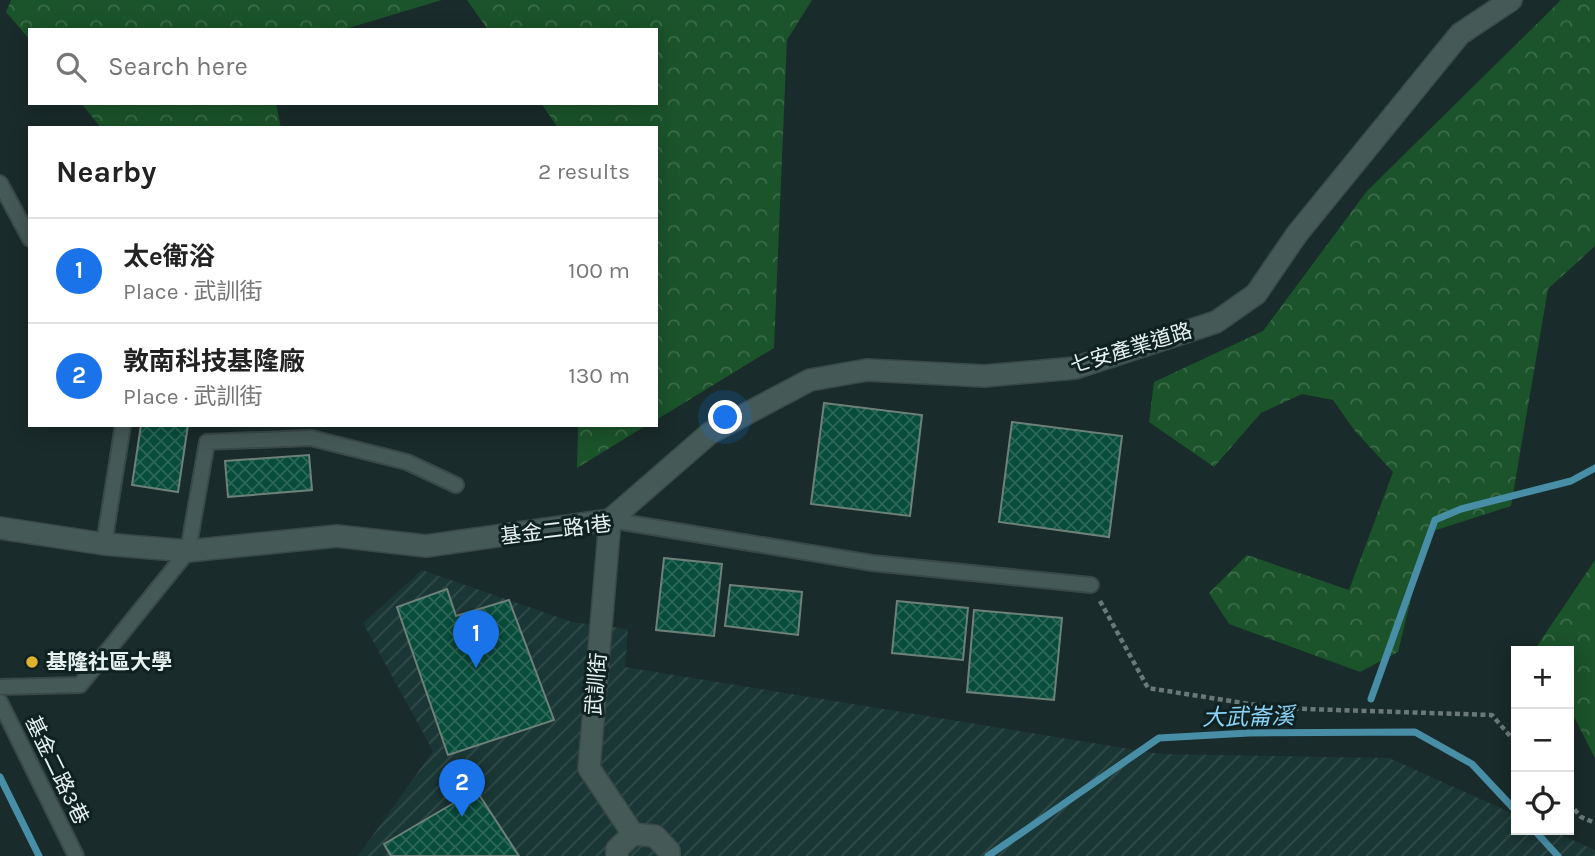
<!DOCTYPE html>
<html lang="en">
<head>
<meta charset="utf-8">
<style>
  body { margin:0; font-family:Karla,"Noto Sans TC",sans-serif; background:#f2f2f2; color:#222 }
  .controls { position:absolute; right:21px; bottom:21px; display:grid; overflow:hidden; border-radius:0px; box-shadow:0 4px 18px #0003 }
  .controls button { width:63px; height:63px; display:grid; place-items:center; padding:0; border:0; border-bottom:2px solid #e0e0e0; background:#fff; color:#222; font:35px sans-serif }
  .you { position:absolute; left:726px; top:418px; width:24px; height:24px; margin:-18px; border:5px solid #fff; border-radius:50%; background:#1a73e8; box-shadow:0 0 0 10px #1a73e833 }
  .badge { display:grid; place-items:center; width:46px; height:46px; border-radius:50%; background:#1a73e8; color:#fff; font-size:23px; font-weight:700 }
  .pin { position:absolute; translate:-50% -58px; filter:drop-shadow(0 2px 4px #0008) }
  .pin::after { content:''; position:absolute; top:37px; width:24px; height:21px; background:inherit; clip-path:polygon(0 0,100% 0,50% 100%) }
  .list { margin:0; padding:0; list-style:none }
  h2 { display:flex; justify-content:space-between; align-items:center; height:91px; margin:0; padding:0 28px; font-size:30px }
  h2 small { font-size:23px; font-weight:400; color:#767676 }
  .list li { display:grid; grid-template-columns:46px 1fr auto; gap:21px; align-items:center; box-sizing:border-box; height:105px; padding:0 28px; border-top:2px solid #e0e0e0 }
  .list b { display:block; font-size:26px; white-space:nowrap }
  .list p { margin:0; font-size:23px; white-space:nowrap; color:#767676 }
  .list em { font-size:23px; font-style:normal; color:#767676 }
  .icon { flex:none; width:38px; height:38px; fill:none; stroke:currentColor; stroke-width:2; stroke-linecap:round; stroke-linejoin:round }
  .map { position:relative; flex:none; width:1595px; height:856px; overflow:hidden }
  .search { position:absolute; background:#fff; box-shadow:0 4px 18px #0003; left:28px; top:28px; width:630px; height:77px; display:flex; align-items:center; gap:18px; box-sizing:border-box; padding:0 24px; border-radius:0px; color:#767676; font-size:26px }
  .panel { position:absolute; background:#fff; box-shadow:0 4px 18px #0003; left:28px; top:126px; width:630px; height:301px; border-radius:0px }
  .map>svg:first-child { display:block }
  .industrial { fill:url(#industrial-furrows) }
  .forest { fill:url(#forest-crowns) }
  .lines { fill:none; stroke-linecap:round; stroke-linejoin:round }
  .stream { stroke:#488ea6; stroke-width:7 }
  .building { fill:url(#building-cross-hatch); stroke:#6e8179; stroke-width:2 }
  .lane-casing { stroke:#394948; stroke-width:18 }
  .street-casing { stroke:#394948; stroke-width:24 }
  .path { stroke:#6a7978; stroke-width:4.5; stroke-dasharray:5 3.5; stroke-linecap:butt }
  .lane { stroke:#455957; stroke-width:14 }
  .street { stroke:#455957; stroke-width:21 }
  .poi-dot { fill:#dfb133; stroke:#0f2221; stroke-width:2.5 }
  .labels { text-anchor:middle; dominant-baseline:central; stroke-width:6; stroke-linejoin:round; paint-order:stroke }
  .street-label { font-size:21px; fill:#e6f1f0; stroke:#0f2221 }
  .poi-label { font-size:21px; font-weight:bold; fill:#e6f1f0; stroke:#0f2221; text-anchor:start }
  .water-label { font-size:23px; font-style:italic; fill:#8ad2f7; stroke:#0f2221 }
</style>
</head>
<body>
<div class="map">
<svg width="1595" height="856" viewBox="0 0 1595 856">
  <defs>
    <pattern id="industrial-furrows" width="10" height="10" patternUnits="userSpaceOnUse" patternTransform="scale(1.75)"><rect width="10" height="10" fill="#1b3735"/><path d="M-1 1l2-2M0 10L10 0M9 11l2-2" fill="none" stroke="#314b49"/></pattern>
    <pattern id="forest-crowns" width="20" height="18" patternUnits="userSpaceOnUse" patternTransform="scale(1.75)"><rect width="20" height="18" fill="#1b532a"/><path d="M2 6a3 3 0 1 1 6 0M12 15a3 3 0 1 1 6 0" fill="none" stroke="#3c6c49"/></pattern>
    <pattern id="building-cross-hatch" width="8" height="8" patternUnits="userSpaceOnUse" patternTransform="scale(1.75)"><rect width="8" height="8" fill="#084d3c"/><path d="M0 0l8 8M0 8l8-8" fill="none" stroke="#2c6758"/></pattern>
  </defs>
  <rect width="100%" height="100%" fill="#192b2a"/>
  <!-- industrial -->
  <polygon class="industrial" points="422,570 572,622 628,629 625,667 1161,754 1389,758 1516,815 1516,830 1550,830 1595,850 1595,856 358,856 433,751 363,623"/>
  <!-- forest -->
  <g class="forest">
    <polygon points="11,0 442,0 342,30 30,30 30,40 6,12"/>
    <polygon points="467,0 812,0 787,40 774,348 656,420 656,128 558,128 541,103 656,103 656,30 488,30"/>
    <polygon points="1561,0 1595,0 1595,246 1548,289 1511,506 1427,533 1398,652 1360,672 1229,624 1209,593 1247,555 1349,590 1393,472 1355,431 1333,400 1302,394 1261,413 1214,467 1149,422 1154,382 1263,331 1367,191"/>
    <polygon points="81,103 276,103 281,128 101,128"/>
    <polygon points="578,425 647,425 577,468"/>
    <polygon points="1595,560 1595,758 1569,707 1569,651 1540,651 1537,646"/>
  </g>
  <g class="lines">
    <!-- stream -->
    <g class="stream">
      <polyline points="1371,699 1435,520 1461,509 1571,481 1595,468"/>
      <polyline points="0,777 39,856"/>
      <polyline points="1534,830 1558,856"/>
      <polyline points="988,856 1159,738 1249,733 1415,732 1472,764 1516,811"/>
    </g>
  </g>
  <!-- building -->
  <g class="building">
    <polygon points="824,403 922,415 910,516 811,504"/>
    <polygon points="1012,422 1122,436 1109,537 999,522"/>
    <polygon points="141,425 188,425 178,492 132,485"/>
    <polygon points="309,455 312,490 228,497 225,461"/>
    <polygon points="664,558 722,564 714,636 656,630"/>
    <polygon points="730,585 802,592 798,635 725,626"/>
    <polygon points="447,589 456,616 509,600 554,720 448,755 397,607"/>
    <polygon points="897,601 968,608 963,660 892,653"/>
    <polygon points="974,610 1062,618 1054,700 967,692"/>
    <polygon points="476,790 519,856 391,856 384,844"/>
  </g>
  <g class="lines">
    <defs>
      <g id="lane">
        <polyline points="0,183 30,239"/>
        <polyline points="610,520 872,563 1091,585"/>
        <polyline points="104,544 123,425"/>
        <polyline points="0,687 80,685 188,551 207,442 311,438 407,462 456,485"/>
        <polyline points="0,702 76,856"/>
      </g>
      <g id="street">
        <polyline points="610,520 710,433 810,380 867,370 984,376 1075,368 1216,322 1256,294 1297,234 1460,34 1511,0"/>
        <polyline points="610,520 589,768 633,834"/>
        <polyline points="0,528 104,544 188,551 337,536 426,546 610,520"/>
        <polyline points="617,856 617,849 633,834 655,836 669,851 669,856"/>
      </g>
    </defs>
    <!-- lane casing -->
    <use href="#lane" class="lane-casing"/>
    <!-- street casing -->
    <use href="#street" class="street-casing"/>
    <!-- path -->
    <g class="path">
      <polyline points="1100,601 1148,688 1275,708 1492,715 1516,743"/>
      <polyline points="1569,803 1581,817 1595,823"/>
    </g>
    <!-- lane -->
    <use href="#lane" class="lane"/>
    <!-- street -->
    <use href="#street" class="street"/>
  </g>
  <!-- markers -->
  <circle class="poi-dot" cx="32" cy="662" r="7"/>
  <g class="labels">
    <!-- street labels -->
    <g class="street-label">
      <text transform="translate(1131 348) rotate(-17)">七安產業道路</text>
      <text transform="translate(556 530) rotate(-7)">基金二路1巷</text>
      <text transform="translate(596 684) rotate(-85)">武訓街</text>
      <text transform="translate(57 770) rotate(64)">基金二路3巷</text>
    </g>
    <!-- poi labels -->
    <g class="poi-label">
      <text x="46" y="662">基隆社區大學</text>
    </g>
    <!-- water labels -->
    <g class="water-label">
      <text transform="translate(1248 717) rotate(-1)">大武崙溪</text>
    </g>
  </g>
</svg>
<div class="controls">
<button>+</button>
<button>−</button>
<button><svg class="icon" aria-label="locate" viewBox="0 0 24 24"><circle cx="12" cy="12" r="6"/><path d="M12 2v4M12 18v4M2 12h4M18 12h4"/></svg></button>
</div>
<div class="you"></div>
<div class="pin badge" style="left:476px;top:668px">1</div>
<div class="pin badge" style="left:462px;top:817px">2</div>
<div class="search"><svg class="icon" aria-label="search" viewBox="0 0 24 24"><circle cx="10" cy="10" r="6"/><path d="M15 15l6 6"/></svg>Search here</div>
<section class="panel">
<h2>Nearby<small>2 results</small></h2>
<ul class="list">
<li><span class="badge">1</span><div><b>太e衛浴</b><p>Place · 武訓街</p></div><em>100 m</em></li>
<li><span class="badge">2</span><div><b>敦南科技基隆廠</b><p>Place · 武訓街</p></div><em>130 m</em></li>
</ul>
</section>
</div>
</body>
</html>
